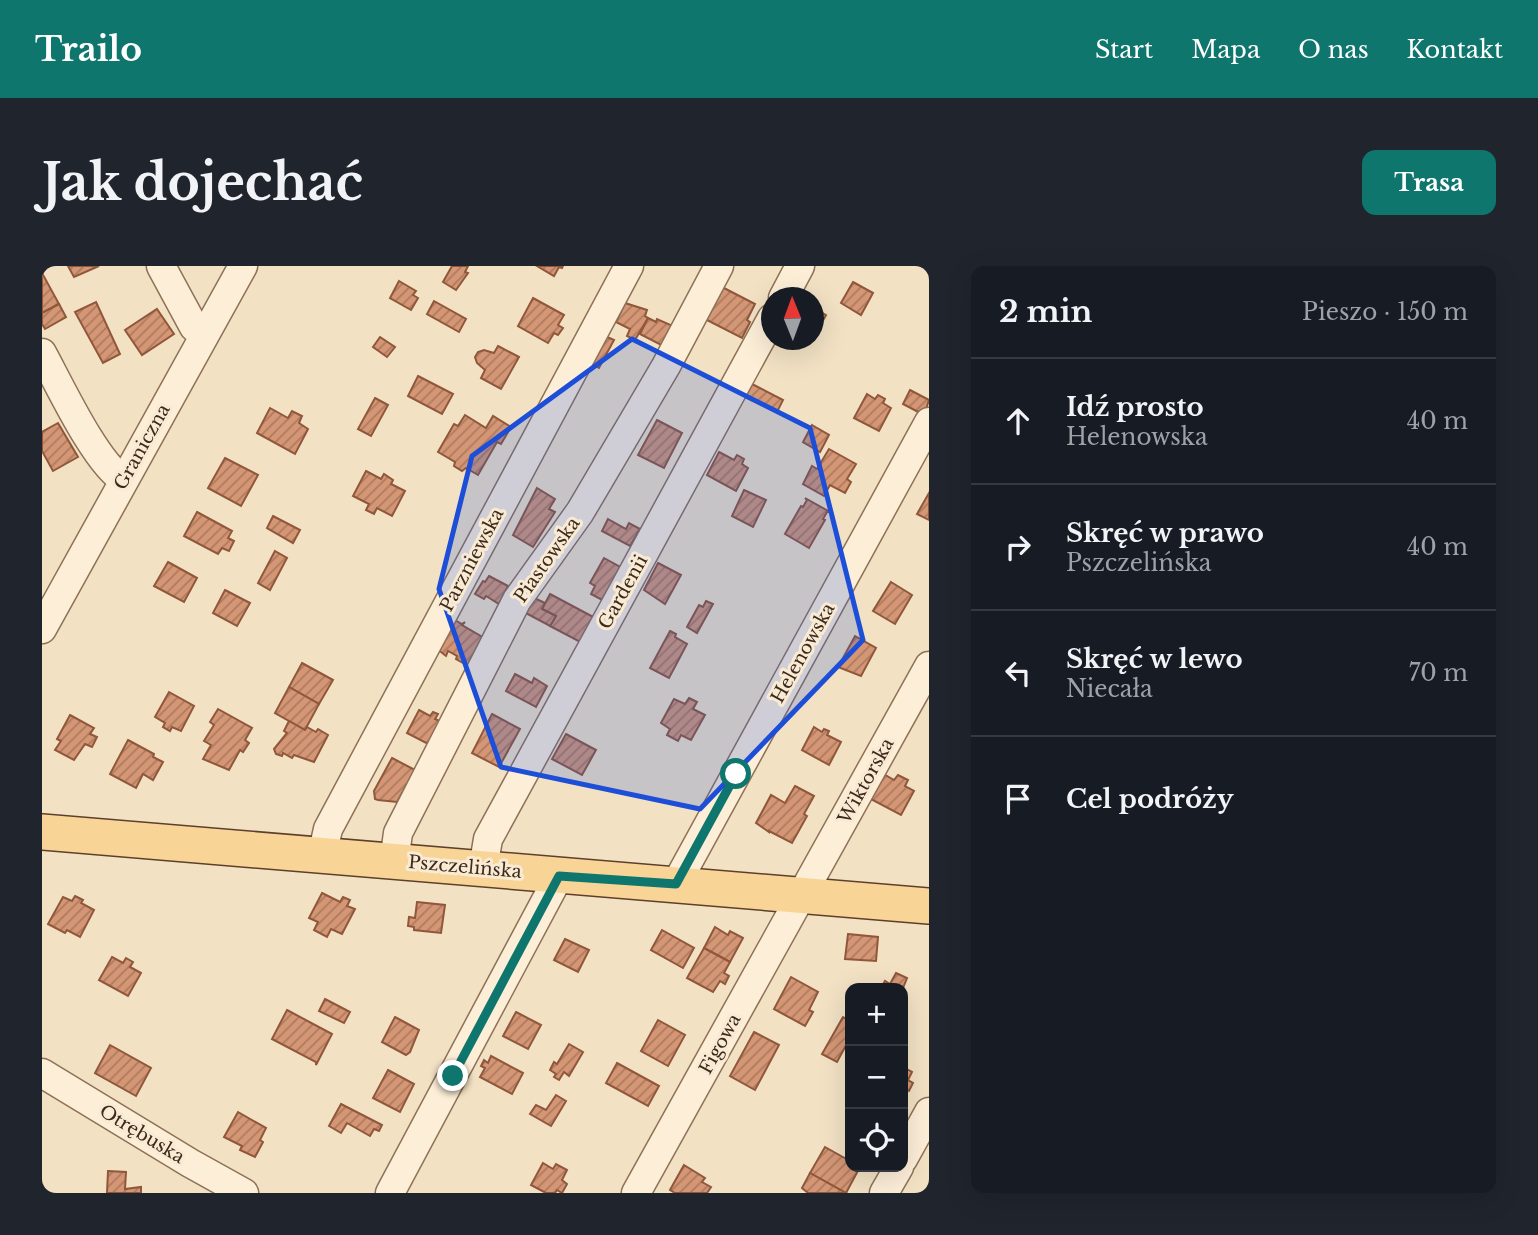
<!DOCTYPE html>
<html lang="pl">
<head>
<meta charset="utf-8">
<style>
  body { margin:0; font-family:"Libre Baskerville",serif; background:#20242c; color:#f1f3f6 }
  .controls { position:absolute; right:21px; bottom:21px; display:grid; overflow:hidden; border-radius:14px; box-shadow:0 7px 28px #0002 }
  .controls button { width:63px; height:63px; display:grid; place-items:center; padding:0; border:0; border-bottom:2px solid #363941; background:#171b24; color:#f1f3f6; font:35px sans-serif }
  .compass { position:absolute; left:719px; top:21px; width:63px; height:63px; border-radius:50%; background:#171b24; box-shadow:0 7px 28px #0002; rotate:359deg }
  .stop { position:absolute; width:21px; height:21px; margin:-16px; border:5px solid #0f766e; border-radius:50%; background:#fff }
  .stop.end { background:#0f766e; border-color:#fff; box-shadow:0 2px 7px #0008 }
  .list { margin:0; padding:0; list-style:none }
  h2 { display:flex; justify-content:space-between; align-items:center; height:91px; margin:0; padding:0 28px; font-size:30px }
  h2 small { font-size:23px; font-weight:400; color:#9ea1a6 }
  .list li { display:grid; grid-template-columns:46px 1fr auto; gap:21px; align-items:center; box-sizing:border-box; height:126px; padding:0 28px; border-top:2px solid #363941 }
  .list b { display:block; font-size:26px; white-space:nowrap }
  .list p { margin:0; font-size:23px; white-space:nowrap; color:#9ea1a6 }
  .list em { font-size:23px; font-style:normal; color:#9ea1a6 }
  .icon { flex:none; width:38px; height:38px; fill:none; stroke:currentColor; stroke-width:2; stroke-linecap:round; stroke-linejoin:round }
  .map { position:relative; flex:none; width:887px; height:927px; overflow:hidden; border-radius:14px }
  header { display:flex; align-items:center; gap:42px; box-sizing:border-box; height:98px; padding:0 35px; background:#0f766e; color:#fff }
  header strong { font-size:33px }
  nav { display:flex; gap:38px; margin-inline-start:auto; font-size:24px }
  .intro { display:flex; align-items:center; justify-content:space-between; box-sizing:border-box; height:168px; padding:0 42px }
  h1 { margin:0; font-size:49px }
  .button { padding:18px 32px; border-radius:14px; background:#0f766e; color:#fff; font-size:24px; font-weight:700 }
  main { display:flex; gap:42px; padding:0 42px }
  aside { flex:1; background:#171b24; border-radius:14px; box-shadow:0 7px 28px #0002 }
  .map>svg:first-child { display:block }
  .building { fill:url(#building-hatch); stroke:#90573b; stroke-width:2 }
  .lines { fill:none; stroke-linecap:round; stroke-linejoin:round }
  .minor-casing { stroke:#8e7157; stroke-width:31 }
  .major-casing { stroke:#5c3f2c; stroke-width:38 }
  .minor { stroke:#fceed7; stroke-width:28 }
  .major { stroke:#f9d497; stroke-width:35 }
  .route { stroke:#0f766e; stroke-width:9 }
  .marked { fill:#1d4ed8; fill-opacity:0.2; stroke:#1d4ed8; stroke-width:5; stroke-linejoin:round }
  .labels { text-anchor:middle; dominant-baseline:central; stroke-width:6; stroke-linejoin:round; paint-order:stroke }
  .street-label { font-size:18px; fill:#3d2a1d; stroke:#f9ebd3 }
</style>
</head>
<body>
<header>
<strong>Trailo</strong>
<nav><a>Start</a><a>Mapa</a><a>O nas</a><a>Kontakt</a></nav>
</header>
<div class="intro"><h1>Jak dojechać</h1><a class="button">Trasa</a></div>
<main>
<div class="map">
<svg width="887" height="927" viewBox="0 0 887 927">
  <defs>
    <pattern id="building-hatch" width="6" height="6" patternUnits="userSpaceOnUse" patternTransform="scale(1.75)"><rect width="6" height="6" fill="#d49675"/><path d="M-1 1l2-2M0 6l6-6M5 7l2-2" fill="none" stroke="#ad7b5f"/></pattern>
  </defs>
  <rect width="100%" height="100%" fill="#f2e1c3"/>
  <!-- building -->
  <g class="building">
    <polygon points="26,0 57,0 32,11"/>
    <polygon points="410,0 426,0 423,6 426,7 414,24 401,16"/>
    <polygon points="495,0 521,0 520,2 517,1 512,10"/>
    <polygon points="0,7 17,38 0,47"/>
    <polygon points="357,15 374,25 371,29 376,32 369,44 348,32"/>
    <polygon points="811,16 831,27 819,49 799,37"/>
    <polygon points="680,21 713,38 705,54 708,56 700,72 663,53"/>
    <polygon points="491,32 522,49 516,59 521,62 516,69 512,67 506,77 476,60"/>
    <polygon points="392,35 424,53 417,66 385,48"/>
    <polygon points="54,36 78,88 61,97 33,46"/>
    <polygon points="583,37 605,44 603,50 606,52 593,74 585,70 588,63 574,56"/>
    <polygon points="17,38 24,51 3,63 0,58 0,47"/>
    <polygon points="772,42 784,49 772,71"/>
    <polygon points="115,43 132,68 100,89 83,64"/>
    <polygon points="606,52 614,56 615,53 633,61 623,81 598,68"/>
    <polygon points="563,70 572,74 557,102 548,97"/>
    <polygon points="338,71 353,81 345,91 331,81"/>
    <polygon points="456,80 477,91 459,123 439,112 443,104 435,97 433,91 436,86 442,84 452,87"/>
    <polygon points="376,110 411,128 400,148 366,130"/>
    <polygon points="710,118 741,134 735,146 703,131"/>
    <polygon points="868,124 887,134 882,149 861,138"/>
    <polygon points="825,128 833,133 836,129 843,133 841,137 849,142 837,165 812,152"/>
    <polygon points="333,132 346,139 329,170 316,163"/>
    <polygon points="228,142 246,152 250,145 260,150 257,157 266,163 253,188 215,167"/>
    <polygon points="423,149 444,162 451,150 469,161 459,178 455,176 436,209 424,202 420,205 412,200 413,196 396,186 412,158 416,160"/>
    <polygon points="615,154 640,167 622,202 596,189"/>
    <polygon points="16,157 36,191 11,205 0,185 0,166"/>
    <polygon points="770,159 787,169 778,186 761,176"/>
    <polygon points="787,183 814,198 805,213 809,216 803,227 788,219 782,230 761,218 770,200 775,203"/>
    <polygon points="677,186 692,194 695,189 702,193 700,198 706,202 694,225 665,209"/>
    <polygon points="183,192 216,209 199,240 166,222"/>
    <polygon points="324,205 339,213 342,208 351,214 349,218 363,225 350,250 335,242 332,248 324,244 327,238 311,230"/>
    <polygon points="495,222 513,233 507,243 513,246 491,281 471,269"/>
    <polygon points="702,224 724,234 711,261 690,250"/>
    <polygon points="887,227 887,254 875,248"/>
    <polygon points="763,232 788,246 785,246 781,253 783,254 767,282 743,268 759,240 761,241 765,234"/>
    <polygon points="155,246 190,265 186,272 192,275 187,285 180,282 176,288 142,270"/>
    <polygon points="231,250 258,264 251,277 225,262"/>
    <polygon points="566,253 584,263 587,257 598,263 588,280 560,265"/>
    <polygon points="233,285 245,292 228,324 216,317"/>
    <polygon points="562,292 580,302 562,335 549,328 553,320 548,317"/>
    <polygon points="126,296 155,312 142,336 112,320"/>
    <polygon points="616,297 639,309 623,338 602,324"/>
    <polygon points="447,310 466,320 457,338 444,330 442,333 433,328 441,315 443,316"/>
    <polygon points="849,316 870,329 853,358 831,345"/>
    <polygon points="183,324 208,337 195,360 171,347"/>
    <polygon points="508,328 555,353 542,378 508,360 514,350 500,343"/>
    <polygon points="488,330 503,337 500,343 514,350 508,360 480,345"/>
    <polygon points="664,335 671,338 655,367 645,361 657,339 661,341"/>
    <polygon points="411,353 420,358 423,356 420,359 444,373 428,401 414,393 415,390 406,385 404,390 394,382"/>
    <polygon points="628,365 634,368 633,371 645,378 627,412 608,402"/>
    <polygon points="813,370 834,382 819,410 796,401"/>
    <polygon points="260,397 291,414 277,438 247,421"/>
    <polygon points="473,408 490,417 492,412 505,420 494,441 464,425"/>
    <polygon points="247,421 277,438 263,464 233,447"/>
    <polygon points="127,426 152,440 139,465 130,461 128,465 121,461 123,457 113,451"/>
    <polygon points="647,432 655,436 651,443 663,449 649,474 639,469 636,475 625,469 628,463 619,457 632,433 643,438"/>
    <polygon points="176,443 210,462 203,474 207,477 201,486 198,484 187,504 161,493 169,479 162,475 172,459 168,456"/>
    <polygon points="377,444 388,450 391,446 396,448 393,453 400,456 388,479 365,467"/>
    <polygon points="450,448 478,463 457,501 430,487"/>
    <polygon points="28,449 52,462 48,468 55,471 50,481 43,478 32,494 13,484 19,475 15,473"/>
    <polygon points="247,455 263,464 265,461 274,466 276,463 286,469 272,496 252,489 250,492 241,487 240,490 234,488 232,483 245,467 242,465"/>
    <polygon points="772,461 780,466 782,463 787,465 785,469 799,476 787,499 760,484"/>
    <polygon points="524,468 554,484 540,509 510,493"/>
    <polygon points="86,474 112,488 111,491 121,496 111,514 101,508 94,522 68,508"/>
    <polygon points="350,492 373,504 355,536 336,534 333,533 332,525"/>
    <polygon points="840,507 852,514 856,509 866,514 863,520 872,525 859,549 827,532"/>
    <polygon points="753,520 772,530 762,548 765,550 750,577 727,565 727,566 714,557 729,529 743,537"/>
    <polygon points="280,627 298,636 301,631 308,634 305,640 313,643 300,668 289,663 285,671 272,664 276,656 267,652"/>
    <polygon points="33,630 41,634 39,637 52,644 38,671 25,664 23,667 6,658 21,631 30,635"/>
    <polygon points="375,636 403,639 399,667 372,664 372,661 366,660 367,651 373,652"/>
    <polygon points="673,661 686,669 688,665 701,672 688,696 662,682"/>
    <polygon points="620,664 652,682 641,702 609,684"/>
    <polygon points="806,668 836,671 834,695 803,693"/>
    <polygon points="523,673 547,684 536,706 512,694"/>
    <polygon points="662,682 688,696 682,707 687,710 683,718 678,715 671,726 645,712"/>
    <polygon points="70,691 81,697 84,692 91,696 88,701 99,707 86,730 57,714"/>
    <polygon points="854,707 865,712 861,722 839,722 843,715 848,718"/>
    <polygon points="749,711 776,726 767,744 771,746 763,760 732,743"/>
    <polygon points="283,733 308,746 302,757 277,745"/>
    <polygon points="245,744 290,768 274,799 274,796 230,773"/>
    <polygon points="474,746 499,759 486,783 461,770"/>
    <polygon points="353,751 377,764 368,786 364,789 340,776"/>
    <polygon points="801,751 808,755 808,772 795,796 780,788"/>
    <polygon points="616,754 643,769 626,800 599,785"/>
    <polygon points="712,766 737,779 713,824 688,810"/>
    <polygon points="527,778 541,786 527,810 522,806 517,814 512,811 514,808 508,804 512,796 515,798"/>
    <polygon points="68,779 109,802 94,830 53,807"/>
    <polygon points="449,790 481,807 470,828 438,811 443,802 439,800 442,794 446,797"/>
    <polygon points="575,797 617,820 606,840 564,817"/>
    <polygon points="861,801 870,806 866,814 871,817 867,825 861,822"/>
    <polygon points="346,804 372,818 358,846 331,832"/>
    <polygon points="514,829 524,835 509,860 488,848 494,839 504,844"/>
    <polygon points="299,838 340,859 337,865 332,863 328,870 305,857 299,867 287,860"/>
    <polygon points="196,846 224,862 218,874 221,876 213,891 198,884 200,880 182,871"/>
    <polygon points="783,881 808,895 808,901 818,901 804,927 768,907"/>
    <polygon points="501,897 511,903 514,898 525,904 520,914 525,918 520,927 515,924 513,927 504,927 489,919"/>
    <polygon points="642,899 663,912 660,916 669,921 665,927 633,927 628,924"/>
    <polygon points="66,905 84,906 83,923 99,921 99,927 65,927"/>
    <polygon points="768,907 804,927 766,927 760,922"/>
  </g>
  <g class="lines">
    <defs>
      <g id="minor">
        <polyline points="119,0 152,61 162,69"/>
        <polyline points="741,32 758,0"/>
        <path d="M0,87C17,118 54,198 82,214"/>
        <polyline points="0,363 201,0"/>
        <polyline points="280,590 286,563 587,0"/>
        <polyline points="352,596 356,567 475,334 538,246 624,100 677,0"/>
        <polyline points="441,603 446,573 730,52"/>
        <polyline points="634,618 887,156"/>
        <polyline points="0,807 148,897 202,927"/>
        <polyline points="861,893 887,846"/>
        <polyline points="348,927 517,610"/>
        <polyline points="594,927 887,400"/>
        <polyline points="842,927 857,901"/>
      </g>
      <polyline id="major" points="0,566 887,640"/>
    </defs>
    <!-- minor casing -->
    <use href="#minor" class="minor-casing"/>
    <!-- major casing -->
    <use href="#major" class="major-casing"/>
    <!-- minor -->
    <use href="#minor" class="minor"/>
    <!-- major -->
    <use href="#major" class="major"/>
  </g>
  <g class="lines">
    <!-- route -->
    <polyline class="route" points="411,810 517,610 634,618 694,508"/>
  </g>
  <!-- marked area -->
  <path class="marked" d="M590,73L768,162L821,374L658,543L459,501L397,323L430,190Z"/>
  <g class="labels">
    <!-- street labels -->
    <g class="street-label">
      <text transform="translate(100 181) rotate(-61)">Graniczna</text>
      <text transform="translate(430 294) rotate(-62)">Parzniewska</text>
      <text transform="translate(505 294) rotate(-55)">Piastowska</text>
      <text transform="translate(581 326) rotate(-61)">Gardenii</text>
      <text transform="translate(761 387) rotate(-61)">Helenowska</text>
      <text transform="translate(824 515) rotate(-61)">Wiktorska</text>
      <text transform="translate(423 601) rotate(5)">Pszczelińska</text>
      <text transform="translate(678 778) rotate(-61)">Figowa</text>
      <text transform="translate(100 868) rotate(31)">Otrębuska</text>
    </g>
  </g>
</svg>
<div class="controls">
<button>+</button>
<button>−</button>
<button><svg class="icon" aria-label="locate" viewBox="0 0 24 24"><circle cx="12" cy="12" r="6"/><path d="M12 2v4M12 18v4M2 12h4M18 12h4"/></svg></button>
</div>
<svg class="compass" viewBox="-18 -18 36 36"><path d="M0-13l5 13h-10z" fill="#e53935"/><path d="M0 13l5-13h-10z" fill="#9ea1a6"/></svg>
<div class="stop" style="left:694px;top:508px"></div>
<div class="stop end" style="left:411px;top:810px"></div>
</div>
<aside>
<h2>2 min<small>Pieszo · 150 m</small></h2>
<ul class="list">
<li><svg class="icon" aria-label="ahead" viewBox="0 0 24 24"><path d="M12 20V5M6 11l6-6 6 6"/></svg><div><b>Idź prosto</b><p>Helenowska</p></div><em>40 m</em></li>
<li><svg class="icon" aria-label="right" viewBox="0 0 24 24"><path d="M7 20v-9h11M14 6l5 5-5 5"/></svg><div><b>Skręć w prawo</b><p>Pszczelińska</p></div><em>40 m</em></li>
<li><svg class="icon" aria-label="left" viewBox="0 0 24 24"><path d="M17 20v-9H6M10 6l-5 5 5 5"/></svg><div><b>Skręć w lewo</b><p>Niecała</p></div><em>70 m</em></li>
<li><svg class="icon" aria-label="arrive" viewBox="0 0 24 24"><path d="M6 21V4h12l-3 4 3 4H6"/></svg><div><b>Cel podróży</b></div></li>
</ul>
</aside>
</main>
</body>
</html>
